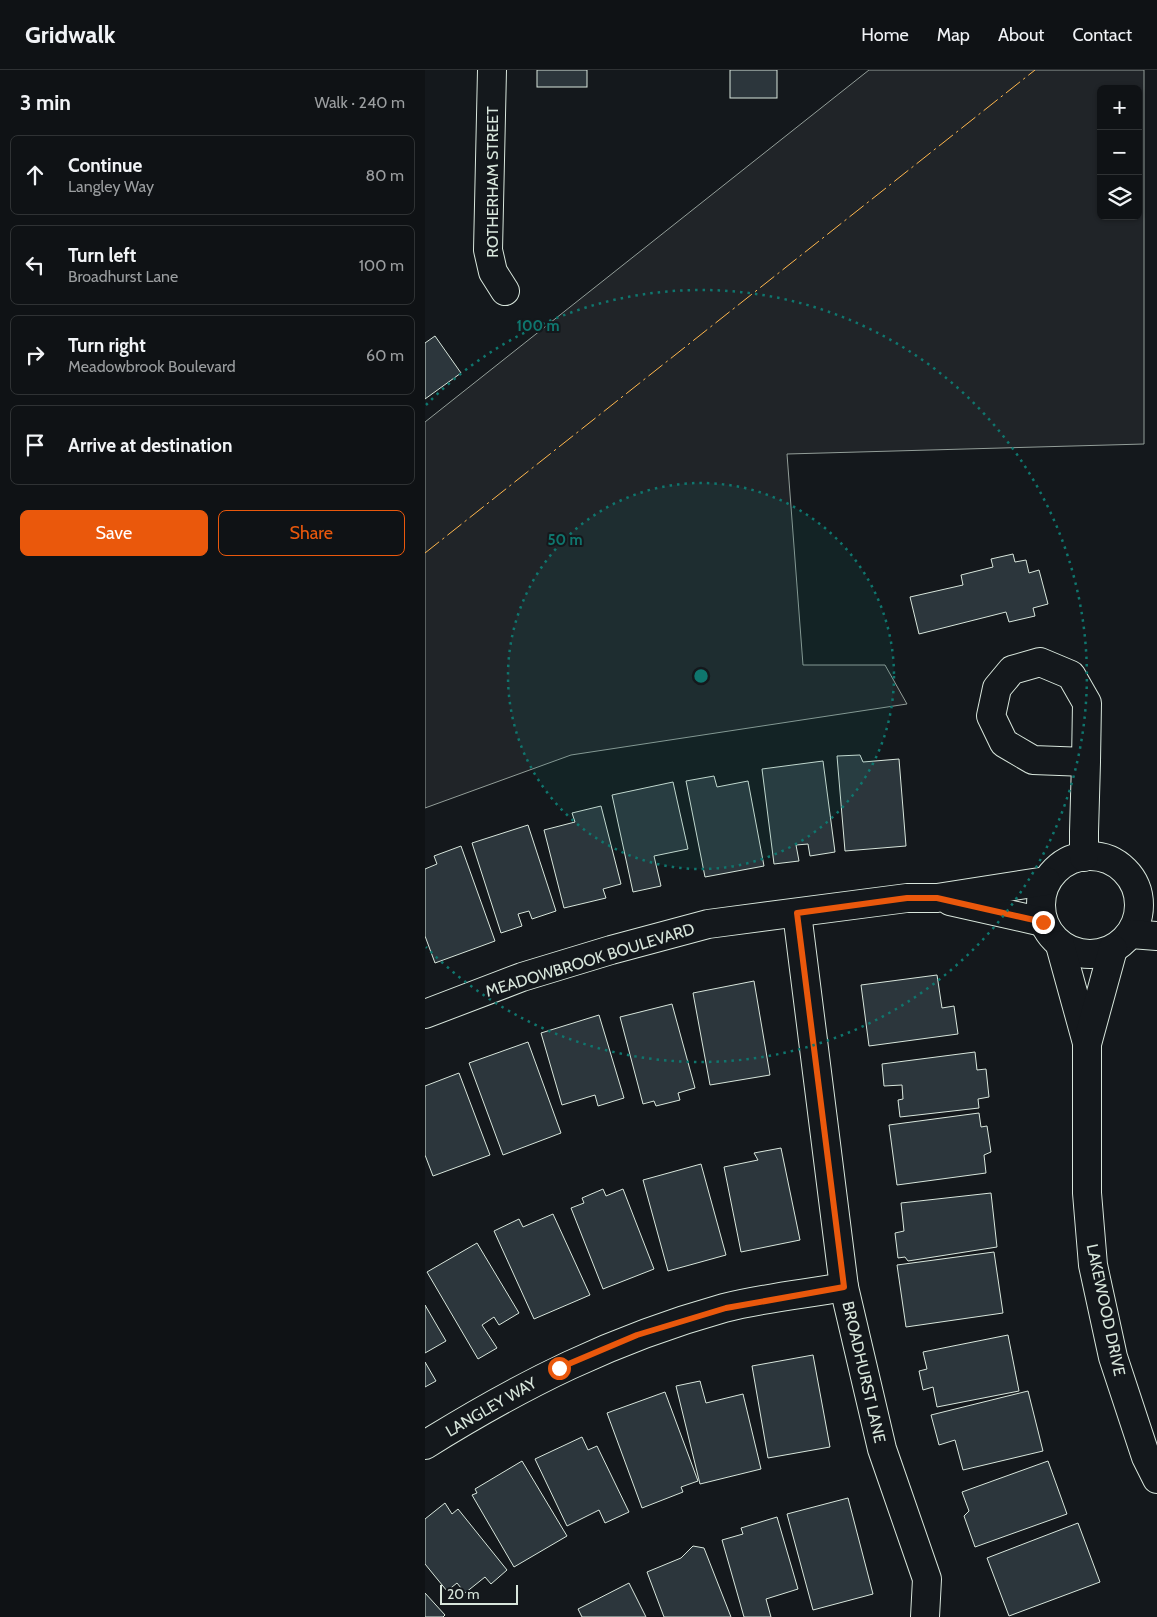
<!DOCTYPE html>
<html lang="en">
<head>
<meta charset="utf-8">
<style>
  body { margin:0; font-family:Cabin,sans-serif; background:#181b1e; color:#f1f3f6 }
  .controls { position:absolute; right:15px; top:15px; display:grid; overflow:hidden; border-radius:8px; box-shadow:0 1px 4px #0004 }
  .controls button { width:45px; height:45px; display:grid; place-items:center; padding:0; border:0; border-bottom:1px solid #2f3234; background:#0f1215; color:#f1f3f6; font:25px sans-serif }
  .scale { position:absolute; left:15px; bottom:12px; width:78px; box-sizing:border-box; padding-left:5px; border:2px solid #d8e6dc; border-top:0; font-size:14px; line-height:18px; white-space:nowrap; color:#d8e6dc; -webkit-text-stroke:4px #14181c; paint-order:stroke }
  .stop { position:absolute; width:15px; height:15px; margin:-11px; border:4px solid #ea580c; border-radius:50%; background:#fff }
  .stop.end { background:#ea580c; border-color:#fff; box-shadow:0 1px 5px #0008 }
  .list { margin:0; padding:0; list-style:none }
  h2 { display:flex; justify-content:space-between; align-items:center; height:65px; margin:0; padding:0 20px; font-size:21px }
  h2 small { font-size:16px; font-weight:400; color:#9b9ea0 }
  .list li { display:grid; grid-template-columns:32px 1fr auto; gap:15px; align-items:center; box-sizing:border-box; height:80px; margin:0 10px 10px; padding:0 10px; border:1px solid #2f3234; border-radius:8px }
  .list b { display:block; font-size:19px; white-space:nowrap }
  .list p { margin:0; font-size:16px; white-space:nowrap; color:#9b9ea0 }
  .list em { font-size:16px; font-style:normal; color:#9b9ea0 }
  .actions { display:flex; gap:10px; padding:15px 20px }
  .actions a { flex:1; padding:11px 0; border:1px solid #ea580c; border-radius:8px; text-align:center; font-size:18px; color:#ea580c }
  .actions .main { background:#ea580c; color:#fff }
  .icon { flex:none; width:28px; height:28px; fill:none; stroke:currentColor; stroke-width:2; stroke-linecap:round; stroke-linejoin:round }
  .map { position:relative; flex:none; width:732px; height:1547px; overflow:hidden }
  header { display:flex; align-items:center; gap:30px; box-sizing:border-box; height:70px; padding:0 25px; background:#0f1215; border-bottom:1px solid #2f3234 }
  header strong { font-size:24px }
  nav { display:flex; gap:28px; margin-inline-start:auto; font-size:18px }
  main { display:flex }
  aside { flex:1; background:#0f1215 }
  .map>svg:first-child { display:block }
  .green { fill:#202428; stroke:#939e99; fill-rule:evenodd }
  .building { fill:#2c363c; stroke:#d8e6dc }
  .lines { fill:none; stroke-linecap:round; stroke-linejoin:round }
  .minor-casing { stroke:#d8e6dc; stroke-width:30 }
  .minor { stroke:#14181c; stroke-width:28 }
  .power { stroke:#ffb74d; stroke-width:1; stroke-dasharray:18 4 2.5 4; stroke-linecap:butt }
  .route { stroke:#ea580c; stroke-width:6 }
  .ring { fill:none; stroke:#0f766e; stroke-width:2.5; stroke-dasharray:2.5 5 }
  .labels { text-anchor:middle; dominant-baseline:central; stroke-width:4; stroke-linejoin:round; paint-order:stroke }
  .street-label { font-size:16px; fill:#d8e6dc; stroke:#14181c }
  .centre { fill:#0f766e; stroke:#14181c; stroke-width:2.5 }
  .ring-label { font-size:15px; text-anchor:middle; font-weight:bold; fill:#0f766e; stroke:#14181c; stroke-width:4; stroke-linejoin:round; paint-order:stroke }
</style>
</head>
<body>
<header>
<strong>Gridwalk</strong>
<nav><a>Home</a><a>Map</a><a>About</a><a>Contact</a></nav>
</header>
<main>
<aside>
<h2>3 min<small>Walk · 240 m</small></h2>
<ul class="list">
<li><svg class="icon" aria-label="ahead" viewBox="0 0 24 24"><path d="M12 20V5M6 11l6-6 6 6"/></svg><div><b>Continue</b><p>Langley Way</p></div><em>80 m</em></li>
<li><svg class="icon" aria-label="left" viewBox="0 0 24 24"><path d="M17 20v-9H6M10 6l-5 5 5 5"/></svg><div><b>Turn left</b><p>Broadhurst Lane</p></div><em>100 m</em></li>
<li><svg class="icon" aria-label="right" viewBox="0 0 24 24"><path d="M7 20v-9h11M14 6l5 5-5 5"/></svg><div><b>Turn right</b><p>Meadowbrook Boulevard</p></div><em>60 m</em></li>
<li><svg class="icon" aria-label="arrive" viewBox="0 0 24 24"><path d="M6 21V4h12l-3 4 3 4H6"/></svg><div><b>Arrive at destination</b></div></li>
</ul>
<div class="actions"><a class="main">Save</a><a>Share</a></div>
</aside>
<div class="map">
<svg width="732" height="1547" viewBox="0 0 732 1547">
  <rect width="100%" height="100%" fill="#14181c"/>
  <!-- green -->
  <path class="green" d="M444,0H719V374L362,384L378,595H460L482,634L146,685L0,738V352ZM676,19H713V146H676Z"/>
  <!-- building -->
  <g class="building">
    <rect x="112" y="0" width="50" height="17"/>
    <rect x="305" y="0" width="47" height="28"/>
    <polygon points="10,266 36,303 0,329 0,273"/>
    <polygon points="588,484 590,492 601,490 604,503 614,500 623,534 608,538 610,546 584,552 581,542 494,564 485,527 538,515 536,505 568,497 566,489"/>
    <polygon points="435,685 438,692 474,689 481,776 420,781 412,686"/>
    <polygon points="398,691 410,782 385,786 383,774 371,775 374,791 349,794 337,699"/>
    <polygon points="289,706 292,717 323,711 339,796 280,807 261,711"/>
    <polygon points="248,712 263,779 229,786 236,816 208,822 187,725"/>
    <polygon points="176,736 196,814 178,819 181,828 139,838 119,760 150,752 147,743"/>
    <polygon points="103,755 131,841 107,849 104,841 93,844 97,856 76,863 47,773"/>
    <polygon points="36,776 70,871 10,893 0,866 0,799 12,794 9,786"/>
    <polygon points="512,905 517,938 529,936 533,964 444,976 436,915"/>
    <polygon points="329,911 345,1005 285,1015 268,923"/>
    <polygon points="247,934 270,1018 253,1023 255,1030 231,1036 229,1031 218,1034 195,947"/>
    <polygon points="174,945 199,1028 173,1036 170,1025 137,1035 116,963"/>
    <polygon points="103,972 136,1063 78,1085 44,993"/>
    <polygon points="550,982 552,1000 561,999 564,1027 553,1029 554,1038 475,1047 473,1030 478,1029 477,1015 459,1016 457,994"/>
    <polygon points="34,1003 65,1085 8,1106 0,1085 0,1016"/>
    <polygon points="554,1043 556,1057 562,1056 566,1082 559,1085 561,1103 472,1115 464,1055"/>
    <polygon points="356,1078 375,1170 316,1182 299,1097 333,1090 329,1083"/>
    <polygon points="276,1094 301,1185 243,1201 218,1110"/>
    <polygon points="178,1119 181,1126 198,1119 229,1199 178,1219 146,1138 159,1133 157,1128"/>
    <polygon points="566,1123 572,1177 483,1191 480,1187 473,1188 470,1163 479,1161 476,1133"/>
    <polygon points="128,1144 165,1225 109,1249 69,1161 94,1149 98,1157"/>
    <polygon points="52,1173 94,1243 74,1255 69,1247 57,1255 72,1278 53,1289 2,1202"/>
    <polygon points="569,1182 578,1243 481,1257 472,1195"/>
    <polygon points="0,1235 21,1271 0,1283"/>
    <polygon points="583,1265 594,1321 512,1337 508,1317 498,1320 494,1301 502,1299 498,1282"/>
    <polygon points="388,1285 405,1377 343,1388 327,1296"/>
    <polygon points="0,1292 11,1311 0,1317"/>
    <polygon points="275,1311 281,1333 318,1324 336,1399 275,1414 251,1316"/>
    <polygon points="603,1321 618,1381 538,1400 530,1370 514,1375 506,1345"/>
    <polygon points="240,1322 273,1411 256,1417 258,1422 217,1438 182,1343"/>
    <polygon points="157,1367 163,1380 172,1376 204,1442 180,1453 174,1440 142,1456 110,1389"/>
    <polygon points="97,1391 142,1466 89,1497 47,1425 52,1423 50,1419"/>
    <polygon points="623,1391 642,1444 550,1477 539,1446 544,1441 537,1422"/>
    <polygon points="423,1428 448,1524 388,1540 362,1444"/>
    <polygon points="20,1433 27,1444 33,1439 82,1500 66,1514 60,1507 40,1523 32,1513 22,1521 0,1494 0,1449"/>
    <polygon points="352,1447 373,1519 341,1529 346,1547 319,1547 297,1470 318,1464 316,1458"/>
    <polygon points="653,1453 675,1512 584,1546 562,1488"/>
    <polygon points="268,1476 279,1478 306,1547 239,1547 222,1502 256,1488"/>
    <polygon points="204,1513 221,1547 157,1547 153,1539"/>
    <polygon points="0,1523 20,1545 18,1547 0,1547"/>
  </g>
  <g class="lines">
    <defs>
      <g id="minor">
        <polyline points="67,0 63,180 68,202 80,221"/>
        <circle cx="665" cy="835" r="49"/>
        <polyline points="659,787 659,762 661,692 662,633 646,605 615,592 587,600 572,618 566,646 579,673 608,690 661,692"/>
        <polyline points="525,831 618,852"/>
        <polyline points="372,843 419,1217 457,1379 502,1509 500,1547"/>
        <polyline points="706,864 732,866"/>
        <polyline points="635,875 662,973"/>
        <polyline points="688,879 662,974 662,1123 668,1195 688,1287 721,1387 732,1409"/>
        <polyline points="0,944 97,907 186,880 283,854 482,828 512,828 621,811"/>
        <path d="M0,1375C98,1314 188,1269 299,1238C338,1228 380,1224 419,1217"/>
      </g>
    </defs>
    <!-- minor casing -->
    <use href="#minor" class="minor-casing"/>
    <!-- minor -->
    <use href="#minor" class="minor"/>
    <!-- power -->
    <polyline class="power" points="0,483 610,0"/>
  </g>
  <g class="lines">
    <!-- route -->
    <polyline class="route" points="134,1298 212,1265 301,1238 419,1217 372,843 482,828 512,828 618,852"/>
  </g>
  <!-- distance rings -->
  <circle cx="276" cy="606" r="193" fill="#0f766e" fill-opacity=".12"/>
  <g class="ring">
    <circle cx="276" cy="606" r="193"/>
    <path d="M1 335A386 386 0 1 1 1 877"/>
  </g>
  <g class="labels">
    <!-- street labels -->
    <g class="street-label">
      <text transform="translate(67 112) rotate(-90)">ROTHERHAM STREET</text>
      <text transform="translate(165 890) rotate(-17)">MEADOWBROOK BOULEVARD</text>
      <text transform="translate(681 1240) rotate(78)">LAKEWOOD DRIVE</text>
      <text transform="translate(439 1302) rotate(77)">BROADHURST LANE</text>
      <text transform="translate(66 1337) rotate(-30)">LANGLEY WAY</text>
    </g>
  </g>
  <circle cx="276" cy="606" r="8" class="centre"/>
  <g class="ring-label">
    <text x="113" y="261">100 m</text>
    <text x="140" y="475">50 m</text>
  </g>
</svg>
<div class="controls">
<button>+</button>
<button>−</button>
<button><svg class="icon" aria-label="layers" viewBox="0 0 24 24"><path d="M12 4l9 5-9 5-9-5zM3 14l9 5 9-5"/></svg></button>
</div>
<div class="scale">20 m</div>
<div class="stop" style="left:134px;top:1298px"></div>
<div class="stop end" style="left:618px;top:852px"></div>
</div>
</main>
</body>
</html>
